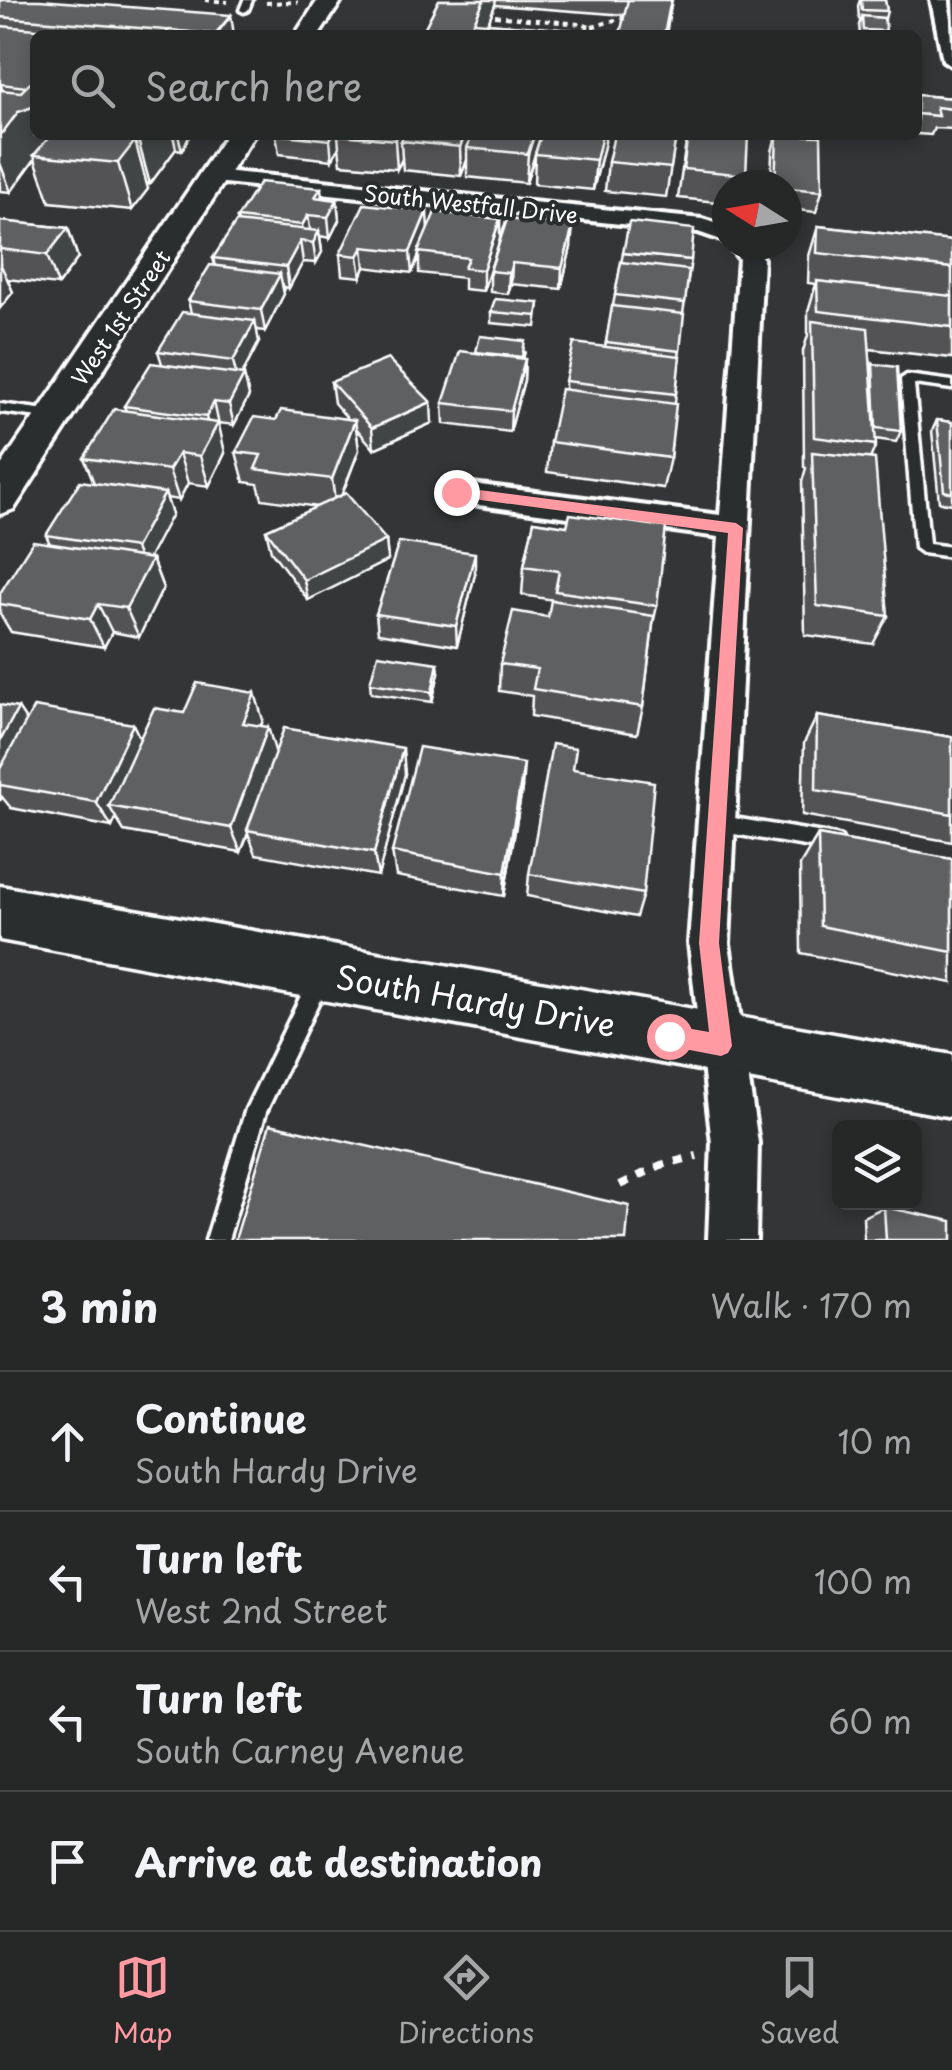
<!DOCTYPE html>
<html lang="en">
<head>
<meta charset="utf-8">
<style>
  body { margin:0; font-family:"Playpen Sans",sans-serif; background:#2e3030; color:#f1f3f6 }
  .controls { position:absolute; right:30px; bottom:30px; display:grid; overflow:hidden; border-radius:15px; box-shadow:0 5px 15px #0003 }
  .controls button { width:90px; height:90px; display:grid; place-items:center; padding:0; border:0; border-bottom:2px solid #424445; background:#262828; color:#f1f3f6; font:50px sans-serif }
  .compass { position:absolute; left:712px; top:170px; width:90px; height:90px; border-radius:50%; background:#262828; box-shadow:0 5px 15px #0003; rotate:281deg }
  .stop { position:absolute; width:30px; height:30px; margin:-22px; border:8px solid #ff9aa2; border-radius:50%; background:#fff }
  .stop.end { background:#ff9aa2; border-color:#fff; box-shadow:0 2px 10px #0008 }
  .list { margin:0; padding:0; list-style:none }
  h2 { display:flex; justify-content:space-between; align-items:center; height:130px; margin:0; padding:0 40px; font-size:42px }
  h2 small { font-size:32px; font-weight:400; color:#a4a6a8 }
  .list li { display:grid; grid-template-columns:65px 1fr auto; gap:30px; align-items:center; box-sizing:border-box; height:140px; padding:0 40px; border-top:2px solid #424445 }
  .list b { display:block; font-size:38px; white-space:nowrap }
  .list p { margin:0; font-size:32px; white-space:nowrap; color:#a4a6a8 }
  .list em { font-size:32px; font-style:normal; color:#a4a6a8 }
  .icon { flex:none; width:55px; height:55px; fill:none; stroke:currentColor; stroke-width:2; stroke-linecap:round; stroke-linejoin:round }
  .map { position:relative; flex:none; width:952px; height:1240px; overflow:hidden }
  .search { position:absolute; background:#262828; box-shadow:0 5px 15px #0003; left:30px; right:30px; top:30px; height:110px; display:flex; align-items:center; gap:25px; box-sizing:border-box; padding:0 35px; border-radius:15px; color:#a4a6a8; font-size:38px }
  .sheet { height:690px; background:#262828 }
  nav { display:flex; justify-content:space-around; align-items:center; box-sizing:border-box; height:140px; border-top:2px solid #424445; background:#262828; font-size:28px; color:#a4a6a8 }
  nav a { display:grid; justify-items:center; gap:5px }
  nav .on { color:#ff9aa2 }
  .map>svg:first-child { display:block }
  .lines { fill:none; stroke-linecap:round; stroke-linejoin:round }
  .lane-casing { stroke:#fff; stroke-width:7 }
  .street-casing { stroke:#fff; stroke-width:8 }
  .secondary-casing { stroke:#fff; stroke-width:7 }
  .path-far1 { stroke:#fff; stroke-width:4; stroke-dasharray:5 5; stroke-linecap:butt }
  .path { stroke:#fff; stroke-width:8; stroke-dasharray:10 10; stroke-linecap:butt }
  .lane { fill:#2a2d2e; fill-rule:evenodd }
  .street { fill:#2a2d2e; fill-rule:evenodd }
  .secondary { fill:#2a2d2e; fill-rule:evenodd }
  .wall { fill:#525354; stroke:#fff; stroke-width:2.5; fill-rule:evenodd }
  .shaded-wall { fill:#424445; stroke:#fff; stroke-width:2.5 }
  .building { fill:#5f6162; stroke:#fff; stroke-width:2.5 }
  .route { fill:#ff9aa2 }
  .labels { text-anchor:middle; dominant-baseline:central; stroke-width:8; stroke-linejoin:round; paint-order:stroke }
  .far-street-label { font-size:22px; fill:#fff; stroke:#2a2d2e }
  .near-street-label { font-size:32px; fill:#fff; stroke:#2a2d2e }
</style>
</head>
<body>
<div class="map">
<svg width="952" height="1240" viewBox="0 0 952 1240">
  <rect width="100%" height="100%" fill="#333536"/>
  <filter id="ink" filterUnits="userSpaceOnUse"><feTurbulence type="fractalNoise" baseFrequency=".01" numOctaves="2"/><feDisplacementMap in="SourceGraphic" scale="20" xChannelSelector="R" yChannelSelector="G"/><feConvolveMatrix kernelMatrix="1 2 1 2 8 2 1 2 1" color-interpolation-filters="sRGB"/></filter>
  <g filter="url(#ink)">
    <g class="lines">
      <defs>
        <g id="lane">
          <polygon points="244,0 252,0 248,10 244,12 240,10"/>
          <polygon points="655,135 712,135 707,138 660,138"/>
          <polygon points="907,375 952,381 952,389 914,384 929,544 952,547 952,557 922,553 915,548 901,379"/>
          <polygon points="0,404 54,411 60,415 54,419 0,412"/>
          <polygon points="716,815 835,835 841,837 844,843 841,849 835,851 716,831 710,829 707,823 710,817"/>
          <polygon points="319,970 326,973 329,980 266,1112 228,1240 206,1240 246,1109 312,973"/>
        </g>
        <g id="street">
          <polygon points="931,0 949,0 952,66 943,60"/>
          <polygon points="213,170 702,219 727,227 727,242 698,232 205,181 202,176"/>
          <polygon points="729,245 753,245 763,259 729,943 758,1143 756,1240 708,1240 712,1143 689,943 719,537 456,502 446,499 441,492 446,485 456,482 720,515 739,259"/>
        </g>
        <g id="secondary">
          <polygon points="318,0 342,0 319,35 295,35"/>
          <polygon points="226,135 254,135 14,509 0,514 0,467"/>
          <polygon points="0,886 952,1055 952,1117 0,940"/>
        </g>
      </defs>
      <!-- lane casing -->
      <use href="#lane" class="lane-casing"/>
      <!-- street casing -->
      <use href="#street" class="street-casing"/>
      <!-- secondary casing -->
      <use href="#secondary" class="secondary-casing"/>
      <!-- path-far1 -->
      <g class="path-far1">
        <polyline points="205,0 228,2"/>
        <polyline points="266,3 298,2"/>
        <polyline points="495,16 581,24 593,28 596,35"/>
        <polyline points="592,27 625,17"/>
      </g>
      <!-- path -->
      <polyline class="path" points="620,1185 661,1165 697,1156"/>
      <!-- lane -->
      <use href="#lane" class="lane"/>
      <!-- street -->
      <use href="#street" class="street"/>
      <!-- secondary -->
      <use href="#secondary" class="secondary"/>
    </g>
    <!-- wall -->
    <g class="wall">
      <polygon points="0,0 234,35 35,35 35,135 190,135 182,150 176,149 150,184 146,183 148,189 132,210 50,202 35,159 11,192 0,191"/>
      <path d="M439,0H672L666,35H421ZM495,5L625,15L620,34L488,23Z"/>
      <polygon points="860,0 885,0 887,11 885,19 885,35 860,35 859,25 861,19 859,19 858,6"/>
      <polygon points="917,95 952,98 952,129 934,128 931,135 917,134"/>
      <polygon points="276,135 540,135 605,142 593,190 534,184 535,155 526,183 467,177 467,160 461,176 403,170 402,159 397,169 341,164 339,147 332,160 279,154"/>
      <polygon points="676,135 666,197 605,191 608,162"/>
      <polygon points="687,135 746,175 744,185 727,185 727,203 678,198"/>
      <polygon points="776,135 822,191 816,212 787,209 787,185 771,185 772,152"/>
      <polygon points="321,188 322,198 337,200 339,220 330,238 320,236 322,252 316,263 303,262 289,288 283,287 284,294 265,331 256,330 259,342 242,375 249,396 234,425 219,423 218,425 225,453 209,486 188,483 179,500 166,498 172,514 148,558 152,559 163,588 139,637 112,632 104,647 11,632 0,614 0,593 50,544 46,535 94,483 84,458 126,411 124,406 162,364 158,351 191,313 188,301 215,266 213,258 238,222 237,218"/>
      <polygon points="500,219 500,239 483,291 464,289 464,278 419,273 419,255 412,273 365,267 361,277 342,275 340,254 428,228"/>
      <polygon points="507,219 571,247 561,289 511,284 508,294 490,292 490,271"/>
      <polygon points="0,221 68,228 78,258 58,285 7,279 13,292 0,308"/>
      <polygon points="818,226 952,241 952,358 869,349 871,369 873,364 901,431 896,442 875,439 876,445 870,459 888,616 873,644 805,635 802,482 806,468 804,467 803,351 808,335 808,311 816,284 808,283 809,256"/>
      <polygon points="623,253 691,260 683,314 670,458 663,488 547,472 550,442 565,390 565,381 605,347"/>
      <polygon points="539,303 536,327 491,323 491,312"/>
      <polygon points="525,352 523,359 525,359 524,380 510,432 444,424 443,403 476,353"/>
      <polygon points="331,382 432,423 374,449 356,428 359,450 342,495 386,540 388,560 308,600 271,551 266,530 318,507 262,499 258,484 244,482 236,452 276,420 348,419 334,403"/>
      <polygon points="937,420 952,422 952,504 939,502 932,431"/>
      <polygon points="534,521 657,606 653,624 643,707 637,734 531,716 532,696 499,691 500,664 548,617 554,600 522,595 524,566"/>
      <polygon points="475,574 457,646 378,633 376,614"/>
      <polygon points="439,673 432,702 371,693 370,683"/>
      <polygon points="0,705 27,721 140,739 184,713 263,720 261,726 275,752 405,774 378,876 256,854 248,833 241,852 124,831 116,818 112,827 11,808 2,797 0,801"/>
      <polygon points="817,716 952,737 952,842 802,815 804,743"/>
      <polygon points="573,769 643,894 636,917 527,896 529,874"/>
      <polygon points="522,789 504,896 396,876 392,852"/>
      <polygon points="818,835 952,859 952,983 801,953 800,865"/>
      <polygon points="884,1207 952,1240 864,1240 863,1217"/>
    </g>
    <!-- shaded-wall -->
    <g class="shaded-wall">
      <polygon points="484,0 496,0 495,5 483,35 474,22"/>
      <polygon points="231,15 234,35 216,35"/>
      <polygon points="0,83 13,119 18,112 35,106 35,135 49,135 54,152 34,155 35,159 11,192 0,163"/>
      <polygon points="138,135 173,135 176,149 150,184 137,136"/>
      <polygon points="178,135 190,135 182,150"/>
      <polygon points="332,135 338,135 339,147 332,160 330,140"/>
      <polygon points="398,135 413,135 401,141 402,159 397,169 395,140"/>
      <polygon points="465,135 477,135 467,148 467,160 461,176 460,147"/>
      <polygon points="534,135 540,135 540,138 526,183 528,154"/>
      <polygon points="602,135 605,135 605,142 593,190 596,160"/>
      <polygon points="128,136 131,146 135,141 148,189 132,210 118,163 124,140"/>
      <polygon points="337,200 339,220 330,238 328,217"/>
      <polygon points="427,211 428,231 412,273 410,252"/>
      <polygon points="308,215 311,235 305,242 302,225"/>
      <polygon points="500,219 500,239 483,291 483,270"/>
      <polygon points="573,226 571,247 561,289 562,268"/>
      <polygon points="68,228 78,258 58,285 47,255"/>
      <polygon points="319,231 322,252 316,263 313,243"/>
      <polygon points="300,241 303,262 289,288 286,267"/>
      <polygon points="363,247 365,267 361,277 358,256"/>
      <polygon points="0,263 13,292 0,308"/>
      <polygon points="512,263 511,284 508,294 509,273"/>
      <polygon points="280,274 284,294 265,331 261,310"/>
      <polygon points="255,321 259,342 238,382 233,361"/>
      <polygon points="525,359 524,380 510,432 511,411"/>
      <polygon points="244,375 249,396 234,425 229,404"/>
      <polygon points="214,402 225,453 209,486 200,456 211,436 206,417"/>
      <polygon points="431,402 432,423 374,449 372,428"/>
      <polygon points="355,420 359,450 336,509 332,479"/>
      <polygon points="179,453 188,483 179,500 169,470"/>
      <polygon points="165,493 172,514 143,569 135,548"/>
      <polygon points="386,540 388,560 308,600 304,580"/>
      <polygon points="475,553 475,574 457,646 456,626"/>
      <polygon points="152,559 163,588 139,637 126,608"/>
      <polygon points="98,604 112,632 104,647 90,619"/>
      <polygon points="438,663 439,673 432,702 432,692"/>
      <polygon points="255,693 263,720 252,750 243,723"/>
      <polygon points="18,708 36,735 0,785 0,741"/>
      <polygon points="133,724 146,751 109,806 116,818 112,827 96,802"/>
      <polygon points="268,727 276,754 247,830 248,833 241,852 231,828"/>
      <polygon points="403,748 405,774 378,876 374,853"/>
      <polygon points="524,764 522,789 504,896 505,873"/>
    </g>
    <!-- building -->
    <g class="building">
      <polygon points="0,0 40,0 231,15 215,34 0,17"/>
      <polygon points="439,0 484,0 474,22 620,34 628,0 671,0 664,35 421,35"/>
      <polygon points="861,0 885,0 887,11 862,10"/>
      <polygon points="862,16 884,18 886,31 863,30"/>
      <polygon points="0,26 108,35 35,35 35,83 30,83 26,87 0,84"/>
      <polygon points="169,30 217,35 165,35"/>
      <polygon points="30,83 35,83 35,106 18,112 0,136 0,90 21,92"/>
      <polygon points="917,95 952,98 952,109 936,107 938,116 917,114"/>
      <polygon points="51,135 138,135 137,136 128,136 124,140 135,141 118,163 34,155"/>
      <polygon points="283,135 332,135 330,140"/>
      <polygon points="340,135 398,135 395,140"/>
      <polygon points="404,135 465,135 460,147 401,141"/>
      <polygon points="472,135 534,135 528,154 467,148"/>
      <polygon points="541,135 602,135 596,160 535,154"/>
      <polygon points="614,135 676,135 671,168 608,162"/>
      <polygon points="688,135 748,135 746,175 683,169"/>
      <polygon points="777,135 821,136 822,191 787,188 787,185 775,185"/>
      <polygon points="260,182 321,188 315,197 337,200 328,217 308,215 302,225 237,218"/>
      <polygon points="364,204 427,211 410,252 363,247 358,256 340,254"/>
      <polygon points="435,212 500,219 483,270 464,268 468,258 418,252"/>
      <polygon points="507,219 573,226 562,268 512,263 509,273 490,271"/>
      <polygon points="0,221 68,228 47,255 0,249"/>
      <polygon points="236,222 319,231 313,243 300,241 286,267 213,258"/>
      <polygon points="629,222 694,229 691,260 623,253"/>
      <polygon points="818,226 952,241 952,268 817,253"/>
      <polygon points="621,262 689,270 685,303 615,295"/>
      <polygon points="210,265 280,274 261,310 188,301"/>
      <polygon points="817,281 952,296 952,327 818,311"/>
      <polygon points="495,299 539,303 537,316 491,312"/>
      <polygon points="612,306 684,314 680,351 606,342"/>
      <polygon points="182,312 255,321 233,361 158,351"/>
      <polygon points="812,321 868,328 876,445 814,437"/>
      <polygon points="480,336 525,341 522,357 476,352"/>
      <polygon points="574,343 680,356 676,394 565,381"/>
      <polygon points="460,351 525,359 511,411 443,403"/>
      <polygon points="388,359 431,402 372,428 331,382"/>
      <polygon points="151,363 244,375 229,404 214,402 206,417 124,406"/>
      <polygon points="873,364 897,367 901,431 876,428"/>
      <polygon points="561,389 676,404 670,458 550,442"/>
      <polygon points="114,409 218,423 200,456 179,453 169,470 84,458"/>
      <polygon points="281,410 355,420 332,479 255,469 261,455 236,452 254,417 276,420"/>
      <polygon points="937,420 952,422 952,493 944,491"/>
      <polygon points="812,452 875,459 888,616 817,606"/>
      <polygon points="80,481 165,493 135,548 46,535"/>
      <polygon points="346,493 386,540 304,580 266,530"/>
      <polygon points="570,514 666,527 657,606 555,591 559,571 524,566 534,521 567,526"/>
      <polygon points="33,541 152,559 126,608 98,604 90,619 0,604 0,593"/>
      <polygon points="399,542 475,553 456,626 376,614"/>
      <polygon points="551,600 654,616 643,707 533,689 537,669 500,664 513,611 548,617"/>
      <polygon points="378,654 438,663 432,692 370,683"/>
      <polygon points="197,683 255,693 243,723 268,727 231,828 109,806 154,708 184,713"/>
      <polygon points="0,705 18,708 0,741"/>
      <polygon points="34,707 133,724 96,802 0,785 0,769"/>
      <polygon points="817,716 952,737 952,814 816,790"/>
      <polygon points="284,728 403,748 374,853 247,830"/>
      <polygon points="552,744 576,748 573,769 654,782 643,894 529,874"/>
      <polygon points="419,747 524,764 505,873 392,852"/>
      <polygon points="818,835 952,859 952,952 820,926"/>
      <polygon points="270,1124 629,1206 626,1240 235,1240"/>
      <polygon points="884,1207 952,1221 952,1240 886,1240"/>
    </g>
  </g>
  <!-- route -->
  <polygon class="route" points="456,487 736,523 743,528 719,943 732,1046 728,1053 721,1056 669,1046 661,1043 658,1036 661,1028 669,1025 709,1032 699,943 728,533 451,496 451,489"/>
  <g class="labels">
    <!-- far-street labels -->
    <g class="far-street-label">
      <text transform="translate(471 203) rotate(6)">South Westfall Drive</text>
      <text transform="translate(120 317) rotate(-56)">West 1st Street</text>
    </g>
    <!-- near-street labels -->
    <g class="near-street-label">
      <text transform="translate(476 1000) rotate(10)">South Hardy Drive</text>
    </g>
  </g>
</svg>
<div class="controls">
<button><svg class="icon" aria-label="layers" viewBox="0 0 24 24"><path d="M12 4l9 5-9 5-9-5zM3 14l9 5 9-5"/></svg></button>
</div>
<svg class="compass" viewBox="-18 -18 36 36"><path d="M0-13l5 13h-10z" fill="#e53935"/><path d="M0 13l5-13h-10z" fill="#a4a6a8"/></svg>
<div class="stop" style="left:669px;top:1036px"></div>
<div class="stop end" style="left:456px;top:492px"></div>
<div class="search"><svg class="icon" aria-label="search" viewBox="0 0 24 24"><circle cx="10" cy="10" r="6"/><path d="M15 15l6 6"/></svg>Search here</div>
</div>
<section class="sheet">
<h2>3 min<small>Walk · 170 m</small></h2>
<ul class="list">
<li><svg class="icon" aria-label="ahead" viewBox="0 0 24 24"><path d="M12 20V5M6 11l6-6 6 6"/></svg><div><b>Continue</b><p>South Hardy Drive</p></div><em>10 m</em></li>
<li><svg class="icon" aria-label="left" viewBox="0 0 24 24"><path d="M17 20v-9H6M10 6l-5 5 5 5"/></svg><div><b>Turn left</b><p>West 2nd Street</p></div><em>100 m</em></li>
<li><svg class="icon" aria-label="left" viewBox="0 0 24 24"><path d="M17 20v-9H6M10 6l-5 5 5 5"/></svg><div><b>Turn left</b><p>South Carney Avenue</p></div><em>60 m</em></li>
<li><svg class="icon" aria-label="arrive" viewBox="0 0 24 24"><path d="M6 21V4h12l-3 4 3 4H6"/></svg><div><b>Arrive at destination</b></div></li>
</ul>
</section>
<nav>
<a class="on"><svg class="icon" aria-label="map" viewBox="0 0 24 24"><path d="M3 6l6-2 6 2 6-2v14l-6 2-6-2-6 2zM9 4v14M15 6v14"/></svg>Map</a>
<a><svg class="icon" aria-label="directions" viewBox="0 0 24 24"><path d="M12 3l9 9-9 9-9-9zM9 14v-3h6M13 9l2 2-2 2"/></svg>Directions</a>
<a><svg class="icon" aria-label="saved" viewBox="0 0 24 24"><path d="M7 4h10v16l-5-4-5 4z"/></svg>Saved</a>
</nav>
</body>
</html>
